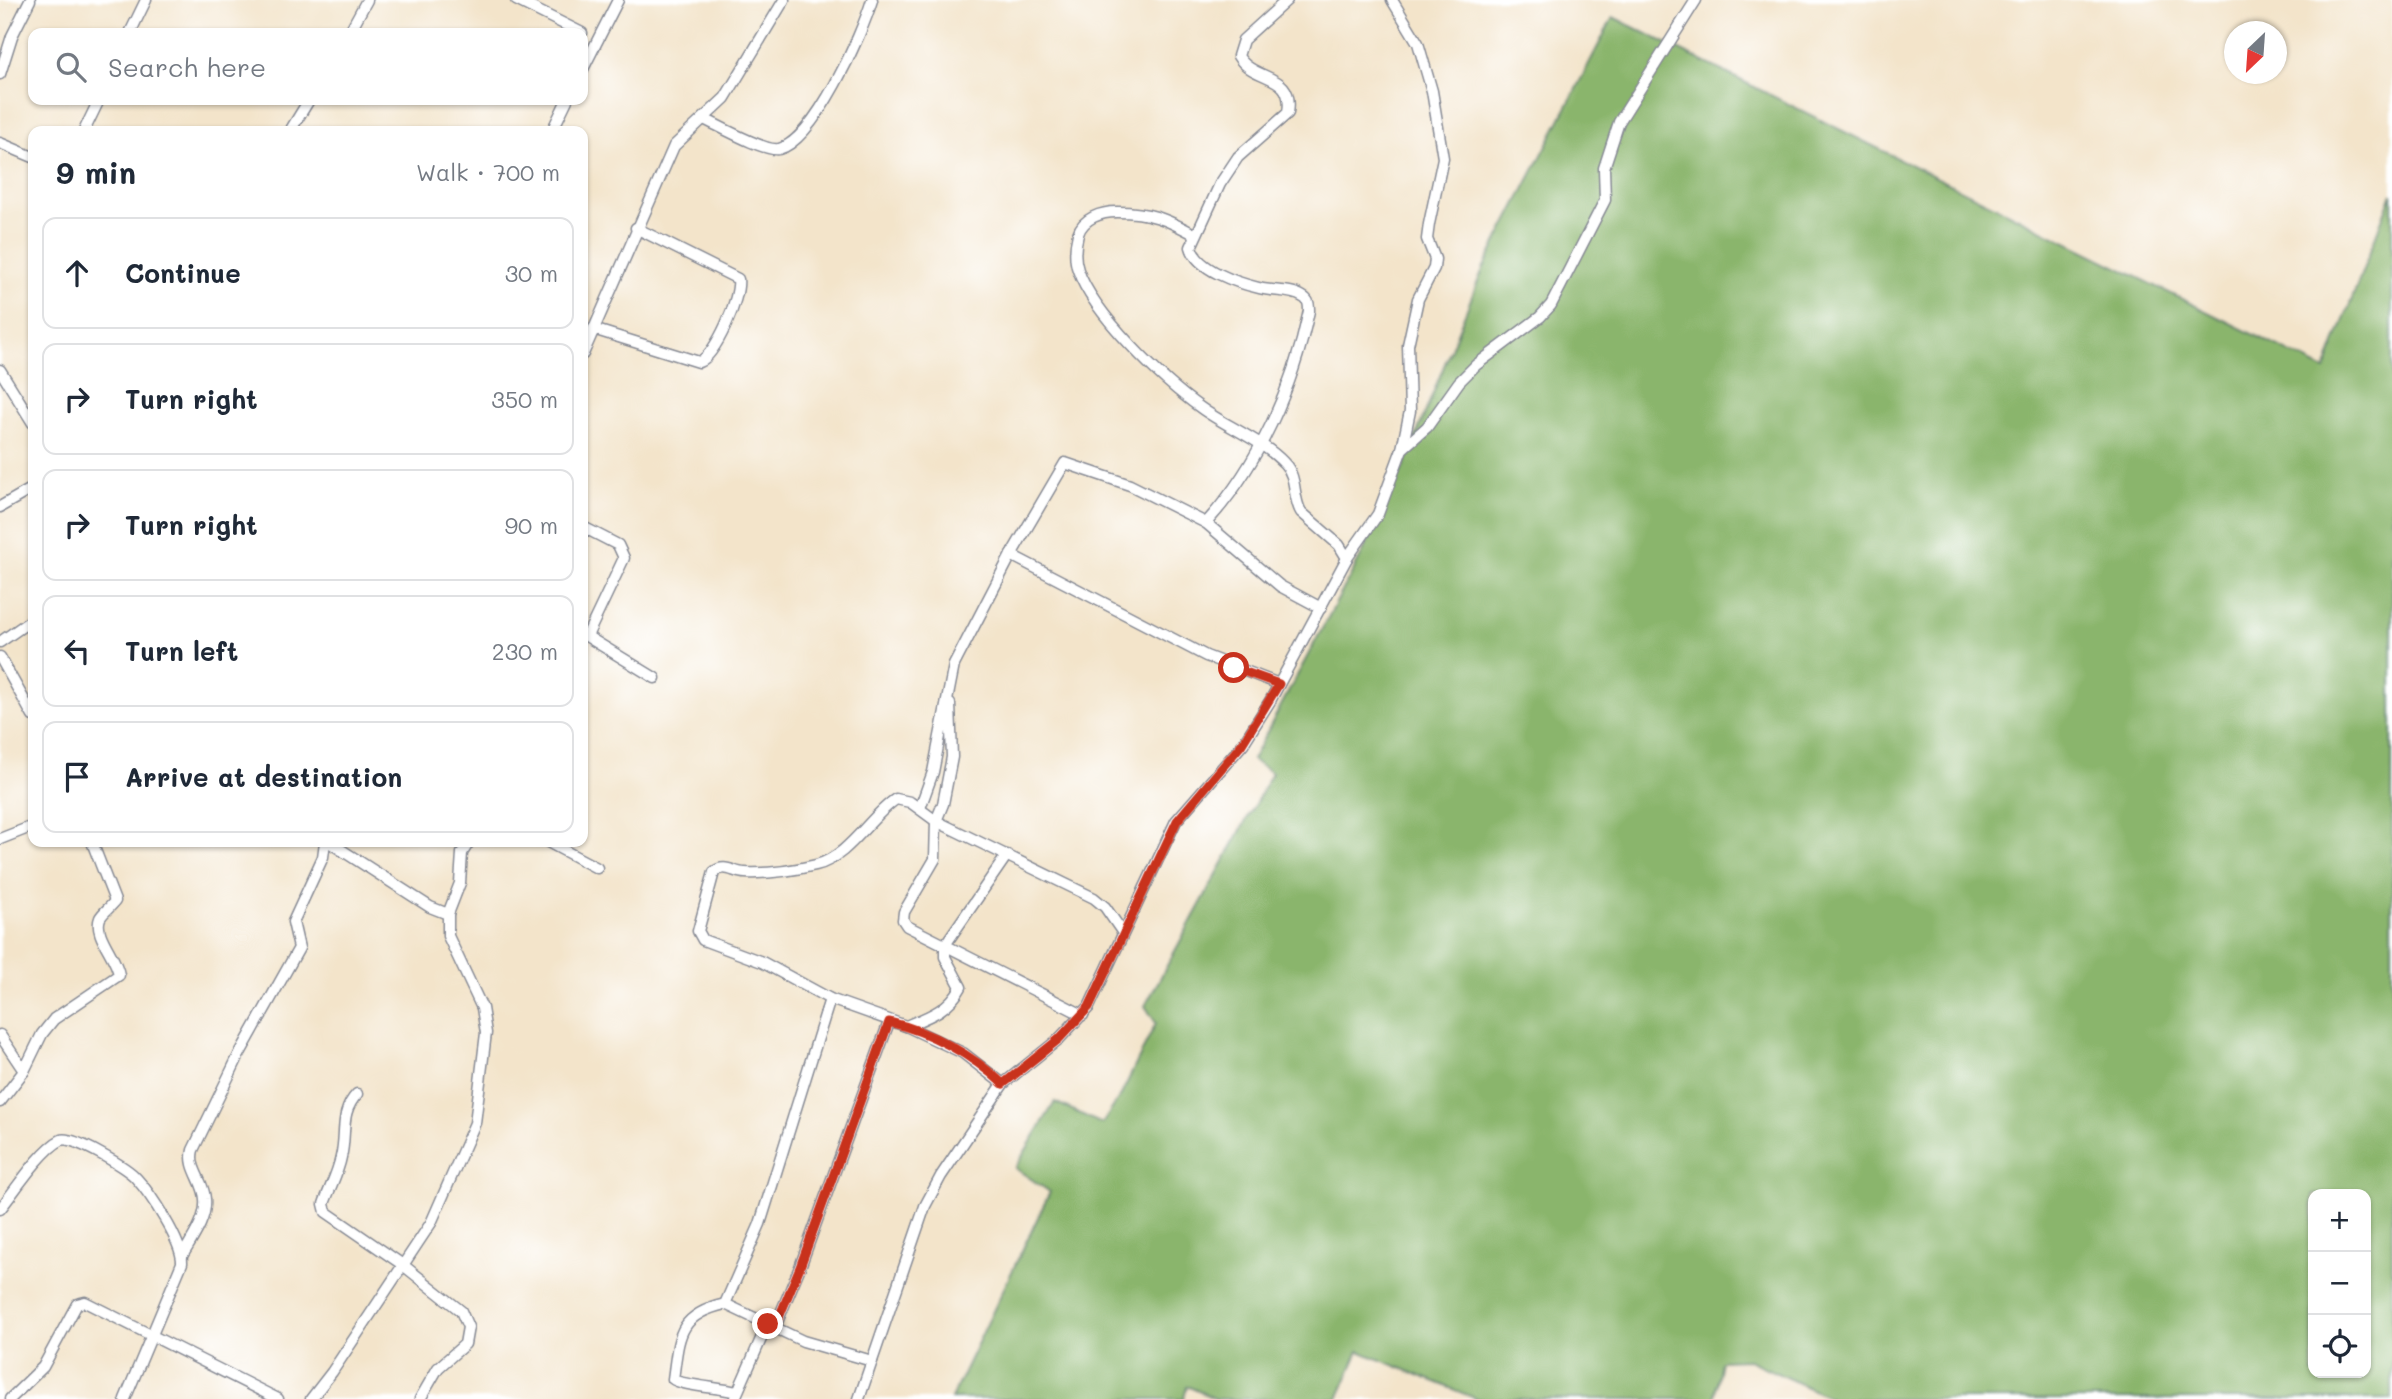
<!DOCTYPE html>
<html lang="en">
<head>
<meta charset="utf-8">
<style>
  body { margin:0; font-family:Mali,sans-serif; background:#f6f6f7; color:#1f2937 }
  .controls { position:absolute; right:21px; bottom:21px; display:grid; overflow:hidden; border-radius:14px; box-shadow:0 2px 5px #0004 }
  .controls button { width:63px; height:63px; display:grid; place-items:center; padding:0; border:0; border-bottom:2px solid #e0e1e3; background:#fff; color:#1f2937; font:35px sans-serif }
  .compass { position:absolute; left:2224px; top:21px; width:63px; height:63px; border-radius:50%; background:#fff; box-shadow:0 2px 5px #0004; rotate:205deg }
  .stop { position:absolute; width:21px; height:21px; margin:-16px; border:5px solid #c8321e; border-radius:50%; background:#fff }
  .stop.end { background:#c8321e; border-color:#fff; box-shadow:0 2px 7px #0008 }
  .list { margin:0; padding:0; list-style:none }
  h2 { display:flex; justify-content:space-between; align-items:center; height:91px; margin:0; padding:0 28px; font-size:30px }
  h2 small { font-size:23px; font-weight:400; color:#747a83 }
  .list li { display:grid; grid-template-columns:46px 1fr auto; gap:21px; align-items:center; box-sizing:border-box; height:112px; margin:0 14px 14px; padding:0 14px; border:2px solid #e0e1e3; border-radius:14px }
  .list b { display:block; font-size:26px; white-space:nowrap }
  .list em { font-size:23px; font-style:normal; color:#747a83 }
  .icon { flex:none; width:38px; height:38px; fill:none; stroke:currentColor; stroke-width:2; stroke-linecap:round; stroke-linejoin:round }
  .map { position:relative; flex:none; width:2392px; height:1399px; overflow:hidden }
  .search { position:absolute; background:#fff; box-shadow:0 2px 5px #0004; left:28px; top:28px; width:560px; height:77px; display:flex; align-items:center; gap:18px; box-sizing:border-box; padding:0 24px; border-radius:14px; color:#747a83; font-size:26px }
  .panel { position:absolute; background:#fff; box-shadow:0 2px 5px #0004; left:28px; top:126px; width:560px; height:721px; border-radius:14px }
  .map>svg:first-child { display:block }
  .forest { fill:#8ab56c; stroke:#527265; stroke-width:2; fill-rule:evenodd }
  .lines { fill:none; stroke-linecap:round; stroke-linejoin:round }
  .minor-casing { stroke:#878a94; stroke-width:13 }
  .minor { stroke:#fff; stroke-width:10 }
  .route { stroke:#c8321e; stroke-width:9 }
</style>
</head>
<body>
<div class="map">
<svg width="2392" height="1399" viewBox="0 0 2392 1399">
  <rect width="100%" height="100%" fill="#fff"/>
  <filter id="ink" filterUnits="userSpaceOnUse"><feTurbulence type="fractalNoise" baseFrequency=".0143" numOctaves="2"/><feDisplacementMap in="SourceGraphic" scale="14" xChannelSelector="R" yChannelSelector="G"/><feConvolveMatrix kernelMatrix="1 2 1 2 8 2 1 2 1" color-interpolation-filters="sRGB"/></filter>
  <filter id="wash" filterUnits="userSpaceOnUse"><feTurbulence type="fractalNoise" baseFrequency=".00686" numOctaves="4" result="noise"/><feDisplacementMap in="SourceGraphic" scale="28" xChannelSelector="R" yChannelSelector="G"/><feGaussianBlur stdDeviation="1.57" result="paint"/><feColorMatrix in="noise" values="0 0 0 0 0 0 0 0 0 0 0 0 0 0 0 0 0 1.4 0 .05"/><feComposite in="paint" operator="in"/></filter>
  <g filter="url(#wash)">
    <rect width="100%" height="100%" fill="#f3e4ca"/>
    <!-- forest -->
    <path class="forest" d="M1613,17L2325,370L2392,193V1399H1832L1749,1360L1721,1361L1714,1399H1477L1359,1351L1338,1399H1216L1187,1386L1184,1399H951L1050,1192L1015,1168L1055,1102L1102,1124L1121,1095L1156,1023L1145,1006L1272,773L1252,760L1362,554L1403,468L1483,269ZM2313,1194H2366V1373H2313Z"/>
  </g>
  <g filter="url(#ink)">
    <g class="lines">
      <defs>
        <g id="minor">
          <polyline points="516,0 582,33"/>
          <polyline points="1392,0 1418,43 1432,91 1443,158 1429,224 1427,239 1435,259 1434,268 1418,299 1408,345 1410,411 1402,449"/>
          <polyline points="130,33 146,0"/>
          <polyline points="349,33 367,0"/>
          <polyline points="583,69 618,0"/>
          <polyline points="0,74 12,36 30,0"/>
          <path d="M704,119C719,126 765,152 779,149C815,140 862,34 872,0"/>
          <polyline points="84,131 99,100"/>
          <polyline points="290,131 309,100"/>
          <polyline points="552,131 567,100"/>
          <polyline points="0,143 33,157"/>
          <path d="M1196,235C1166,219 1151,212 1117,212C1101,212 1083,218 1078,234C1075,246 1074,259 1078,270C1093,314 1163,381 1201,408C1227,427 1262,440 1284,463C1298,477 1292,497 1301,512L1339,545L1347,558"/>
          <path d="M593,329L699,362C716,355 741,297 738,279L636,228"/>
          <polyline points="583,354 674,146 725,98 784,0"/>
          <polyline points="0,370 33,423"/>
          <polyline points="0,507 33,488"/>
          <path d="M1206,523C1259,465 1293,387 1309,311C1309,305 1309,300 1303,297C1291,289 1273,292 1259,288C1238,283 1197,270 1191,247L1220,184L1238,157L1288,113C1295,71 1254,83 1238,56L1243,40L1287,0"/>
          <polyline points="583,527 618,545 624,558 587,636"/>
          <polyline points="1011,555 1206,656 1279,684"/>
          <polyline points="583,634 655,678"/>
          <polyline points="0,642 33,619"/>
          <polyline points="0,657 33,716"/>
          <polyline points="950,704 952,757 943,804 936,821 935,859 904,912 903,920 907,926 1083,1015"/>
          <polyline points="920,808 933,772 954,665 1011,555 1065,463 1130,485 1206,523 1280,586 1321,608"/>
          <polyline points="0,839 33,826"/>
          <polyline points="329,842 430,907 448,914"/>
          <polyline points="548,842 597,868"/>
          <path d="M906,1026C928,1017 949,1010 961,987L945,957V945L1007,855"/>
          <polyline points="0,1035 24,1071"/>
          <path d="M1003,1084L963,1053L906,1026L830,999L762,962L703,940L698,931L714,872C725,863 734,873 745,873C768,874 795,870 816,865C849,857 869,817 896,799L910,802L936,821L1094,898L1105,907L1123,933"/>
          <path d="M357,1094C339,1113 347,1134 341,1157C338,1173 329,1189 324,1204L326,1212L403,1265L461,1311L468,1327L465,1344L438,1368L420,1399"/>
          <path d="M0,1102L24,1071L42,1034L54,1019L119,975C117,957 93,935 100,918C103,912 111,907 115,901L92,842"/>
          <path d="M0,1209C14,1192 41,1150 61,1140C72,1135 128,1168 136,1178C150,1193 183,1243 182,1263L125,1399"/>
          <path d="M182,1256C192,1239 207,1219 205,1199C204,1181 188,1168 193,1150L239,1055L299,948L293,922L323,857L325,842"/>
          <polyline points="725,1304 760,1224 830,999"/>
          <polyline points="775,1327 800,1267 889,1022"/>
          <path d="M737,1392C723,1388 679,1385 673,1379C679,1337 677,1315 725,1304L803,1341L872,1361"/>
          <polyline points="735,1398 768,1323"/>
          <polyline points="10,1399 43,1367 77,1304 85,1302 278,1399"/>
          <polyline points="311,1399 332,1372 431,1223 475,1123 486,1033 482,1008 448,936 448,914 460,883 462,853 469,842"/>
          <polyline points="859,1399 925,1206 941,1176 1003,1084 1059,1039 1089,1007 1176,821 1243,744 1270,701 1347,558 1378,514 1402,449 1427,427 1459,382 1476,365 1540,317 1551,305 1605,200 1604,168 1619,122 1696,0"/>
        </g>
      </defs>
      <!-- minor casing -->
      <use href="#minor" class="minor-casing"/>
      <!-- minor -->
      <use href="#minor" class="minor"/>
    </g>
  </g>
  <g class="lines" filter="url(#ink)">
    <!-- route -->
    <path class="route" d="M768,1324L775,1327L800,1267L889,1022C929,1031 973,1055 1003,1084L1059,1039L1089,1007L1177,821L1242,744L1279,684L1234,668"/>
  </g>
</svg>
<div class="controls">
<button>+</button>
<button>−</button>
<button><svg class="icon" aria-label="locate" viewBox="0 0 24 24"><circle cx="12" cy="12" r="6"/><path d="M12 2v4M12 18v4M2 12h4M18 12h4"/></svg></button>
</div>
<svg class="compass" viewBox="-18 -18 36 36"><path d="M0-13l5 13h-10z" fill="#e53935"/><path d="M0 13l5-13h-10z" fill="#747a83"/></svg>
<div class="stop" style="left:1234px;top:668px"></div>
<div class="stop end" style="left:768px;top:1324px"></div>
<div class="search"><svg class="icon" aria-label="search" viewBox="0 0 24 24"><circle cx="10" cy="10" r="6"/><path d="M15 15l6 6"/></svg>Search here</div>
<section class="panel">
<h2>9 min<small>Walk · 700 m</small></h2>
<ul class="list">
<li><svg class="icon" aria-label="ahead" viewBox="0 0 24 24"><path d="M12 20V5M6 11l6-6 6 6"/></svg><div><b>Continue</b></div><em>30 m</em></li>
<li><svg class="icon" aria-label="right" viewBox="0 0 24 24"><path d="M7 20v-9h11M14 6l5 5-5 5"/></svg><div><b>Turn right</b></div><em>350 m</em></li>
<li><svg class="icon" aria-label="right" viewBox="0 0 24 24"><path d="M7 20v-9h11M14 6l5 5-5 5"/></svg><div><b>Turn right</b></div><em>90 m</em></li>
<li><svg class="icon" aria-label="left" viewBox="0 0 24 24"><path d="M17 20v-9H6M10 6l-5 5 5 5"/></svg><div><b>Turn left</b></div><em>230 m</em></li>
<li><svg class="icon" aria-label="arrive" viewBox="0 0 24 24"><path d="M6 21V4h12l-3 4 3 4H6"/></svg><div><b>Arrive at destination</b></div></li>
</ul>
</section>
</div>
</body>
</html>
